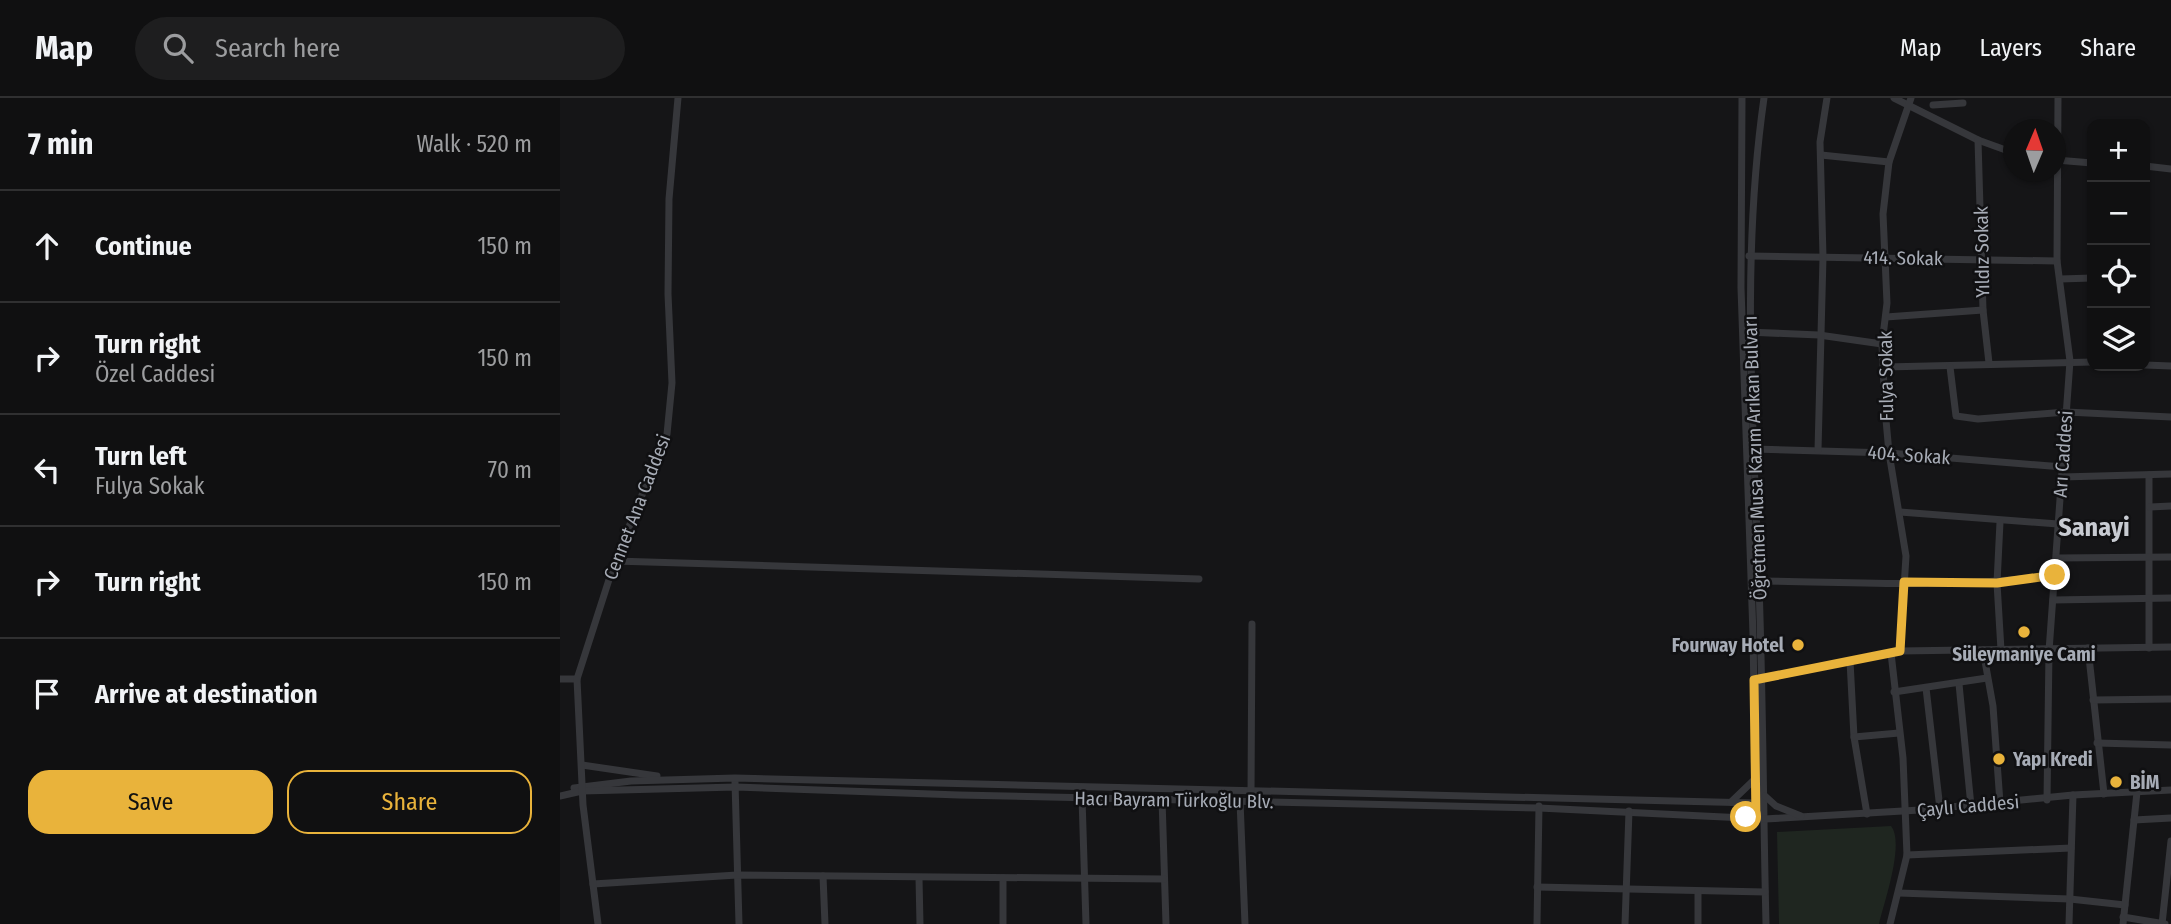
<!DOCTYPE html>
<html lang="en">
<head>
<meta charset="utf-8">
<style>
  body { margin:0; font-family:"Fira Sans Condensed",sans-serif; background:#1e1e1f; color:#f1f3f6 }
  .controls { position:absolute; right:21px; top:21px; display:grid; overflow:hidden; border-radius:14px; box-shadow:0 2px 5px #0004 }
  .controls button { width:63px; height:63px; display:grid; place-items:center; padding:0; border:0; border-bottom:2px solid #303031; background:#101011; color:#f1f3f6; font:35px sans-serif }
  .compass { position:absolute; left:1443px; top:21px; width:63px; height:63px; border-radius:50%; background:#101011; box-shadow:0 2px 5px #0004; rotate:2deg }
  .stop { position:absolute; width:21px; height:21px; margin:-16px; border:5px solid #e9b33b; border-radius:50%; background:#fff }
  .stop.end { background:#e9b33b; border-color:#fff; box-shadow:0 2px 7px #0008 }
  .list { margin:0; padding:0; list-style:none }
  h2 { display:flex; justify-content:space-between; align-items:center; height:91px; margin:0; padding:0 28px; font-size:30px }
  h2 small { font-size:23px; font-weight:400; color:#9c9d9f }
  .list li { display:grid; grid-template-columns:46px 1fr auto; gap:21px; align-items:center; box-sizing:border-box; height:112px; padding:0 28px; border-top:2px solid #303031 }
  .list b { display:block; font-size:26px; white-space:nowrap }
  .list p { margin:0; font-size:23px; white-space:nowrap; color:#9c9d9f }
  .list em { font-size:23px; font-style:normal; color:#9c9d9f }
  .actions { display:flex; gap:14px; padding:21px 28px }
  .actions a { flex:1; padding:16px 0; border:2px solid #e9b33b; border-radius:21px; text-align:center; font-size:24px; color:#e9b33b }
  .actions .main { background:#e9b33b; color:#111 }
  .icon { flex:none; width:38px; height:38px; fill:none; stroke:currentColor; stroke-width:2; stroke-linecap:round; stroke-linejoin:round }
  .map { position:relative; flex:none; width:1611px; height:826px; overflow:hidden }
  header { display:flex; align-items:center; gap:42px; box-sizing:border-box; height:98px; padding:0 35px; background:#101011; border-bottom:2px solid #303031 }
  header strong { font-size:33px }
  nav { display:flex; gap:38px; margin-inline-start:auto; font-size:24px }
  .search { width:490px; height:63px; background:#1e1e1f; display:flex; align-items:center; gap:18px; box-sizing:border-box; padding:0 24px; border-radius:38px; color:#9c9d9f; font-size:26px }
  main { display:flex }
  aside { flex:1; background:#101011 }
  .map>svg:first-child { display:block }
  .green { fill:#1f2620 }
  .lines { fill:none; stroke-linecap:round; stroke-linejoin:round }
  .minor { stroke:#36373b; stroke-width:7 }
  .route { stroke:#e9b33b; stroke-width:9 }
  .poi-dot { fill:#e9b33b; stroke:#101012; stroke-width:2.5 }
  .labels { text-anchor:middle; dominant-baseline:central; stroke-width:5; stroke-linejoin:round; paint-order:stroke }
  .street-label { font-size:19px; fill:#a7acb6; stroke:#101012 }
  .poi-label { font-size:19px; font-weight:bold; fill:#a7acb6; stroke:#101012; text-anchor:start }
  .district-label { font-size:26px; font-weight:bold; fill:#c8cbd2; stroke:#101012 }
</style>
</head>
<body>
<header>
<strong>Map</strong>
<div class="search"><svg class="icon" aria-label="search" viewBox="0 0 24 24"><circle cx="10" cy="10" r="6"/><path d="M15 15l6 6"/></svg>Search here</div>
<nav><a>Map</a><a>Layers</a><a>Share</a></nav>
</header>
<main>
<aside>
<h2>7 min<small>Walk · 520 m</small></h2>
<ul class="list">
<li><svg class="icon" aria-label="ahead" viewBox="0 0 24 24"><path d="M12 20V5M6 11l6-6 6 6"/></svg><div><b>Continue</b></div><em>150 m</em></li>
<li><svg class="icon" aria-label="right" viewBox="0 0 24 24"><path d="M7 20v-9h11M14 6l5 5-5 5"/></svg><div><b>Turn right</b><p>Özel Caddesi</p></div><em>150 m</em></li>
<li><svg class="icon" aria-label="left" viewBox="0 0 24 24"><path d="M17 20v-9H6M10 6l-5 5 5 5"/></svg><div><b>Turn left</b><p>Fulya Sokak</p></div><em>70 m</em></li>
<li><svg class="icon" aria-label="right" viewBox="0 0 24 24"><path d="M7 20v-9h11M14 6l5 5-5 5"/></svg><div><b>Turn right</b></div><em>150 m</em></li>
<li><svg class="icon" aria-label="arrive" viewBox="0 0 24 24"><path d="M6 21V4h12l-3 4 3 4H6"/></svg><div><b>Arrive at destination</b></div></li>
</ul>
<div class="actions"><a class="main">Save</a><a>Share</a></div>
</aside>
<div class="map">
<svg width="1611" height="826" viewBox="0 0 1611 826">
  <rect width="100%" height="100%" fill="#151517"/>
  <!-- green -->
  <path class="green" d="M1331,728C1345,745 1324,805 1319,826H1219L1217,734Z"/>
  <g class="lines">
    <!-- minor -->
    <g class="minor">
      <polyline points="1182,0 1181,190 1193,537 1196,720"/>
      <path d="M1204,0C1182,153 1192,306 1198,460C1203,582 1203,704 1206,826"/>
      <polyline points="1334,0 1418,42 1454,55"/>
      <polyline points="1373,7 1403,5"/>
      <polyline points="1418,42 1423,212 1429,265"/>
      <polyline points="1261,57 1329,64"/>
      <polyline points="1496,62 1532,65"/>
      <polyline points="1585,68 1611,71"/>
      <polyline points="1189,158 1497,163"/>
      <polyline points="1500,181 1532,180"/>
      <polyline points="1326,219 1423,212"/>
      <polyline points="1187,234 1259,237 1322,246"/>
      <polyline points="1585,267 1611,268"/>
      <polyline points="1325,269 1532,264"/>
      <polyline points="1390,269 1396,318 1418,321 1506,314 1611,319"/>
      <polyline points="1194,351 1329,355 1503,369"/>
      <polyline points="1258,352 1263,159 1260,44 1267,0"/>
      <polyline points="1589,377 1589,550"/>
      <polyline points="1502,379 1611,376"/>
      <polyline points="1590,409 1611,408"/>
      <polyline points="1340,414 1498,426"/>
      <polyline points="1440,424 1437,485 1441,552"/>
      <polyline points="1497,460 1611,459"/>
      <polyline points="55,463 639,481"/>
      <path d="M1199,483C1298,484 1397,491 1495,477"/>
      <polyline points="1493,502 1611,500"/>
      <polyline points="1528,550 1544,696"/>
      <polyline points="1423,552 1433,608 1440,705"/>
      <polyline points="1340,553 1346,458 1329,355 1325,311 1322,246 1327,205 1323,116 1329,64 1351,0"/>
      <polyline points="1290,563 1294,639 1307,716"/>
      <polyline points="0,581 17,581"/>
      <polyline points="1202,581 1340,553 1611,549"/>
      <polyline points="1399,586 1411,708"/>
      <polyline points="1366,590 1380,711"/>
      <polyline points="1334,594 1427,580"/>
      <polyline points="1533,602 1611,601"/>
      <polyline points="1294,639 1339,635"/>
      <polyline points="1537,645 1611,647"/>
      <polyline points="22,667 97,678"/>
      <polyline points="175,684 179,826"/>
      <polyline points="14,690 71,683 175,680 1195,705"/>
      <polyline points="691,697 692,526"/>
      <polyline points="0,698 22,693 176,689 399,697 979,710 1205,721 1360,712 1513,697 1611,692"/>
      <polyline points="1205,698 1216,708 1241,718"/>
      <polyline points="522,700 526,826"/>
      <polyline points="602,701 606,826"/>
      <polyline points="1487,702 1489,553 1510,263 1497,163 1498,0"/>
      <polyline points="680,703 685,826"/>
      <polyline points="1171,704 1195,681"/>
      <polyline points="1574,722 1611,720"/>
      <polyline points="1347,757 1511,750"/>
      <polyline points="263,778 265,826"/>
      <polyline points="359,780 360,826"/>
      <polyline points="443,780 443,826"/>
      <polyline points="33,786 177,777 604,781"/>
      <polyline points="977,789 1205,794"/>
      <polyline points="1339,795 1510,801 1565,807"/>
      <polyline points="1563,819 1605,826"/>
      <polyline points="38,826 23,707 17,581 55,463 107,336 112,285 108,196 109,101 118,0"/>
      <polyline points="977,826 979,708"/>
      <polyline points="1065,826 1069,713"/>
      <polyline points="1138,826 1138,793"/>
      <polyline points="1330,826 1347,757 1343,660 1331,555"/>
      <polyline points="1509,826 1513,697"/>
      <polyline points="1563,826 1577,694"/>
      <polyline points="1602,826 1611,743"/>
    </g>
  </g>
  <g class="lines">
    <!-- route -->
    <polyline class="route" points="1186,719 1196,720 1194,582 1340,553 1344,484 1437,485 1495,477"/>
  </g>
  <!-- markers -->
  <g class="poi-dot">
    <circle cx="1464" cy="534" r="7"/>
    <circle cx="1238" cy="547" r="7"/>
    <circle cx="1439" cy="661" r="7"/>
    <circle cx="1556" cy="684" r="7"/>
  </g>
  <g class="labels">
    <!-- street labels -->
    <g class="street-label">
      <text transform="translate(1422 154) rotate(-91)">Yıldız Sokak</text>
      <text transform="translate(1343 160) rotate(1)">414. Sokak</text>
      <text transform="translate(1326 278) rotate(-91)">Fulya Sokak</text>
      <text transform="translate(1503 356) rotate(-86)">Arı Caddesi</text>
      <text transform="translate(1349 357) rotate(4)">404. Sokak</text>
      <text transform="translate(1195 360) rotate(-92)">Öğretmen Musa Kazım Arıkan Bulvarı</text>
      <text transform="translate(77 409) rotate(-69)">Cennet Ana Caddesi</text>
      <text transform="translate(614 702) rotate(1)">Hacı Bayram Türkoğlu Blv.</text>
      <text transform="translate(1408 708) rotate(-5)">Çaylı Caddesi</text>
    </g>
    <!-- poi labels -->
    <g class="poi-label">
      <text x="1224" y="547" text-anchor="end">Fourway Hotel</text>
      <text x="1464" y="556" text-anchor="middle">Süleymaniye Cami</text>
      <text x="1453" y="661">Yapı Kredi</text>
      <text x="1570" y="684">BİM</text>
    </g>
    <!-- district labels -->
    <g class="district-label">
      <text x="1534" y="429">Sanayi</text>
    </g>
  </g>
</svg>
<div class="controls">
<button>+</button>
<button>−</button>
<button><svg class="icon" aria-label="locate" viewBox="0 0 24 24"><circle cx="12" cy="12" r="6"/><path d="M12 2v4M12 18v4M2 12h4M18 12h4"/></svg></button>
<button><svg class="icon" aria-label="layers" viewBox="0 0 24 24"><path d="M12 4l9 5-9 5-9-5zM3 14l9 5 9-5"/></svg></button>
</div>
<svg class="compass" viewBox="-18 -18 36 36"><path d="M0-13l5 13h-10z" fill="#e53935"/><path d="M0 13l5-13h-10z" fill="#9c9d9f"/></svg>
<div class="stop" style="left:1186px;top:719px"></div>
<div class="stop end" style="left:1495px;top:477px"></div>
</div>
</main>
</body>
</html>
